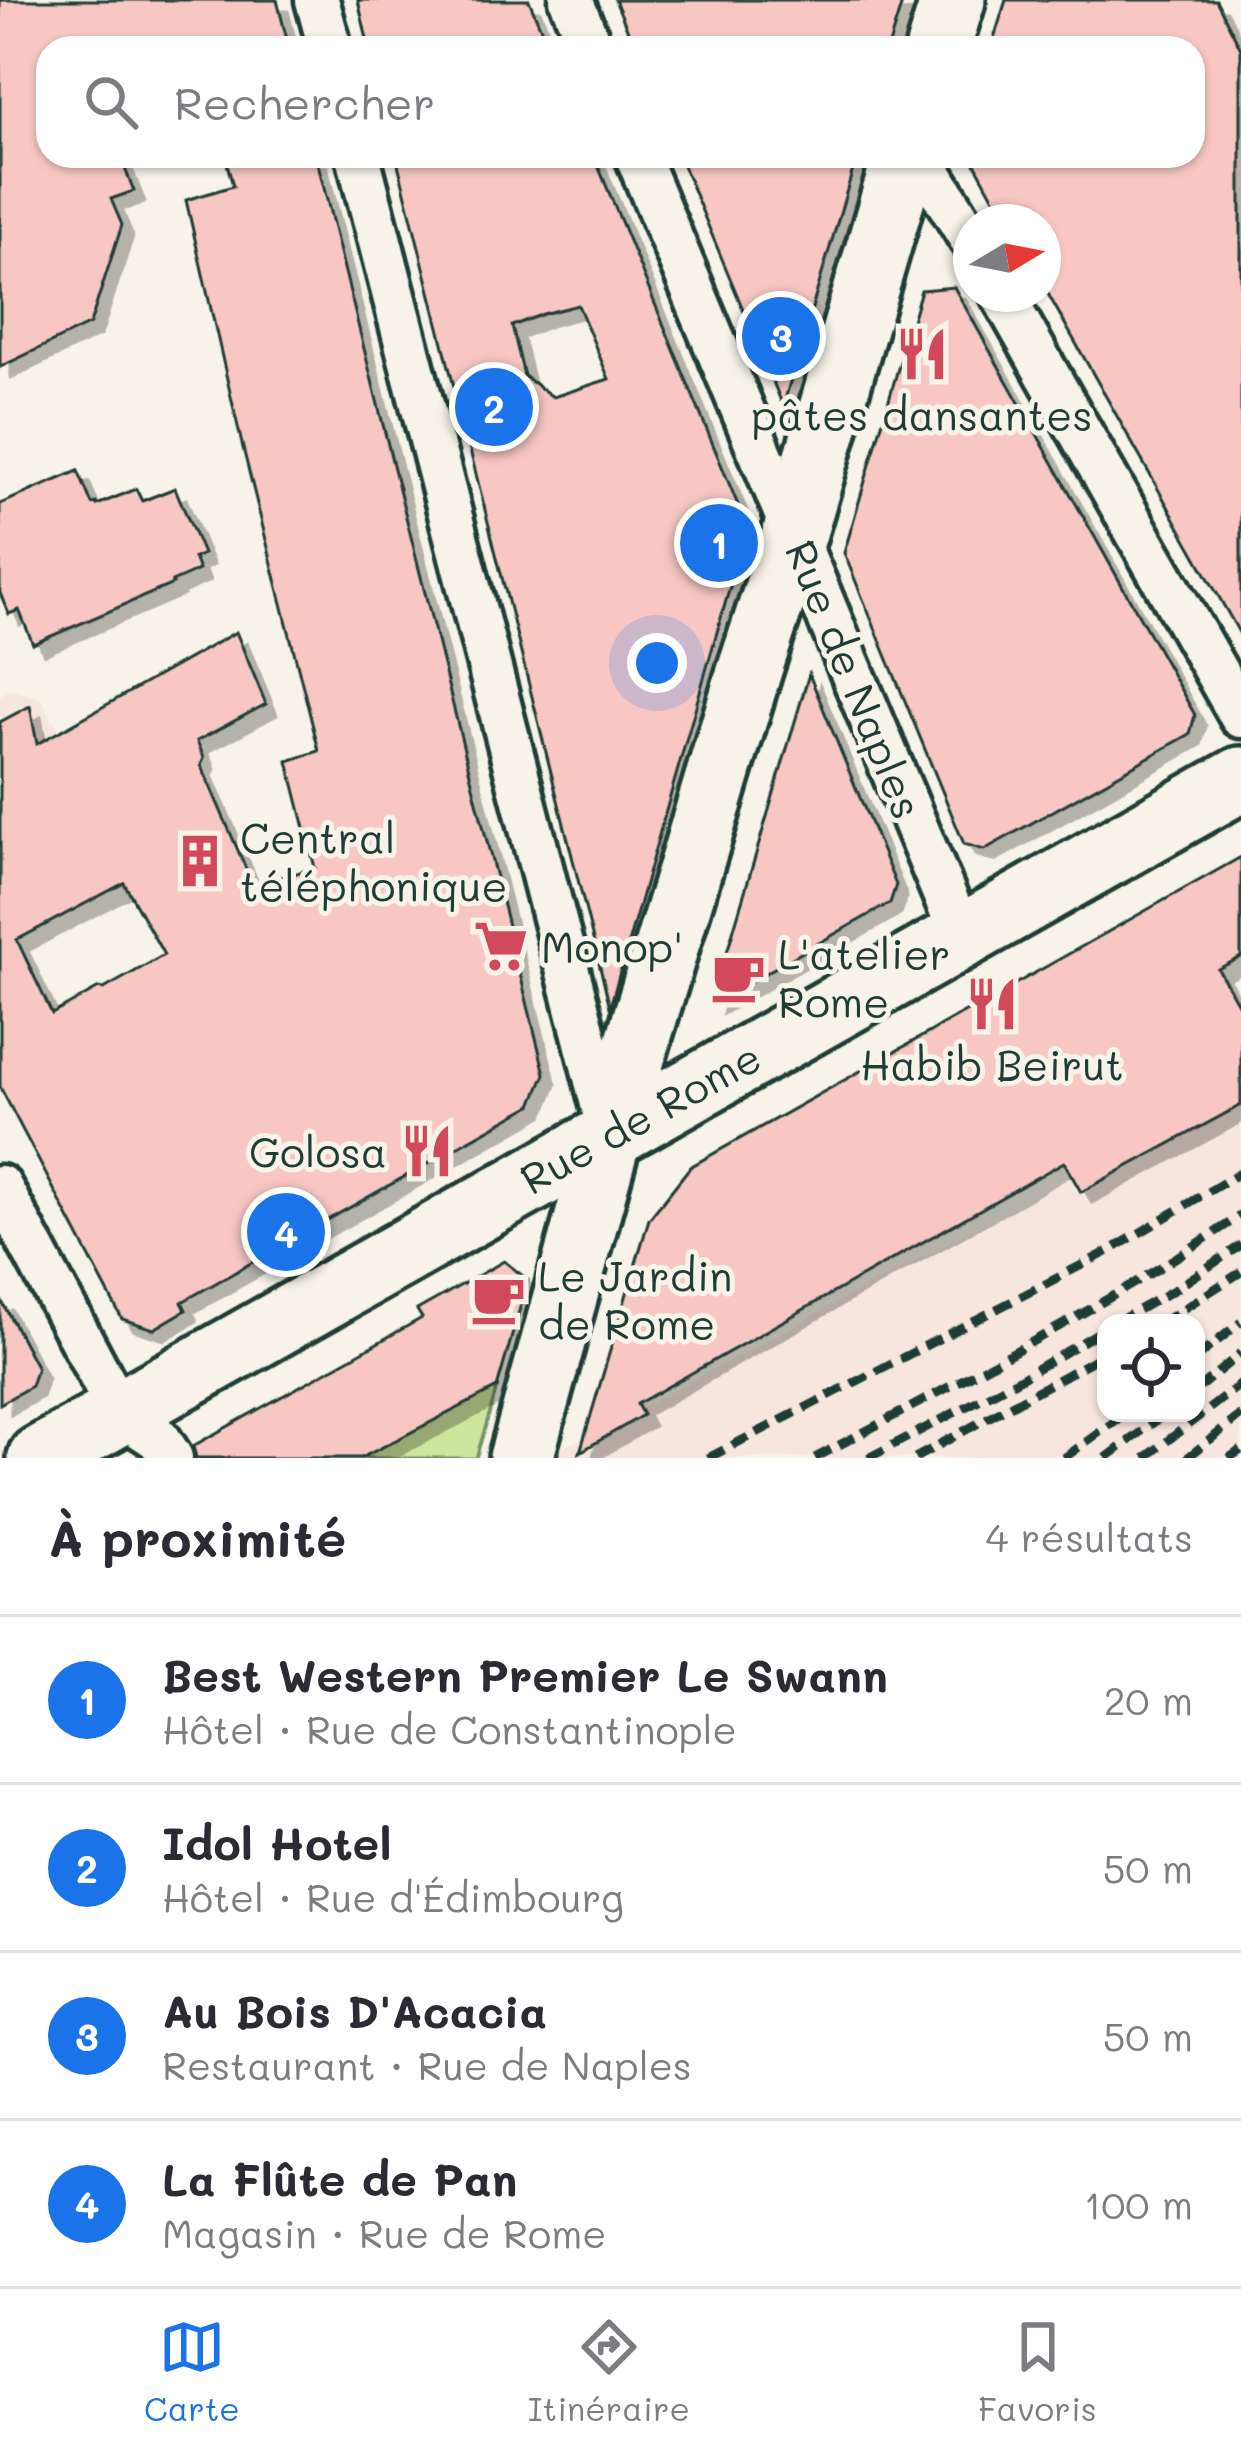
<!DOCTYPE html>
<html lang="fr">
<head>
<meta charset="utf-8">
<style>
  body { margin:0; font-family:Mali,sans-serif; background:#f7f7f7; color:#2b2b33 }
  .controls { position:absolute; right:36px; bottom:36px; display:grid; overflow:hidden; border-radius:24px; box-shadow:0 3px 9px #0004 }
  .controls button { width:108px; height:108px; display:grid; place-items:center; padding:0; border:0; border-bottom:3px solid #e1e1e2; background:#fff; color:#2b2b33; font:60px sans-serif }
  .compass { position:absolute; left:953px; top:204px; width:108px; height:108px; border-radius:50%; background:#fff; box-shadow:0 3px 9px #0004; rotate:80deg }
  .you { position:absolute; left:657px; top:663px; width:42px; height:42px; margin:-30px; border:9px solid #fff; border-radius:50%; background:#1a73e8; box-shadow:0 0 0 18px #1a73e833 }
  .badge { display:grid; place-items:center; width:78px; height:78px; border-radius:50%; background:#1a73e8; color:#fff; font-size:39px; font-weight:700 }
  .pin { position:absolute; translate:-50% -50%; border:6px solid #fff; box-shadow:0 3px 12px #0006 }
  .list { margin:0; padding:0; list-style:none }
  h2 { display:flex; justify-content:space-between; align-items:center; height:156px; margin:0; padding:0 48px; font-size:51px }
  h2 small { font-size:39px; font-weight:400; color:#7c7c81 }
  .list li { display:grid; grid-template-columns:78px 1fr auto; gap:36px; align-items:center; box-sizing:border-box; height:168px; padding:0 48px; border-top:3px solid #e1e1e2 }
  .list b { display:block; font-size:45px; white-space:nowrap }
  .list p { margin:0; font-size:39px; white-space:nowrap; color:#7c7c81 }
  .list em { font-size:39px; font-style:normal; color:#7c7c81 }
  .icon { flex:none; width:66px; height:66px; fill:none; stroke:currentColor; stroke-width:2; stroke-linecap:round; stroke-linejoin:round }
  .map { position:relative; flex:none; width:1241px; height:1458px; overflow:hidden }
  .search { position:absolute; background:#fff; box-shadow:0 3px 9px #0004; left:36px; right:36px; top:36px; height:132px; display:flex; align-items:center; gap:30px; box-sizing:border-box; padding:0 42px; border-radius:36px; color:#7c7c81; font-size:45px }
  .sheet { height:828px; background:#fff }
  nav { display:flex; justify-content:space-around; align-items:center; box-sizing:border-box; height:168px; border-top:3px solid #e1e1e2; background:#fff; font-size:33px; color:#7c7c81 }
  nav a { display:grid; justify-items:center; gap:6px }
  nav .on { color:#1a73e8 }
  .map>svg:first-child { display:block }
  .built { fill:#f7e6dd; fill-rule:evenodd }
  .green { fill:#cde69d; stroke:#769268; stroke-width:3 }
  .building { fill:#f8c7c3; stroke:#1f3d34; stroke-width:3; fill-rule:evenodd; filter:url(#shadow) }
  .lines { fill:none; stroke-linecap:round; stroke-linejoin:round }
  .street-casing { stroke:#1f3d34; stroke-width:51 }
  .secondary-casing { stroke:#1f3d34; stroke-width:72 }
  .street { stroke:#f7f3e8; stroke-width:42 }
  .secondary { stroke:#f7f3e8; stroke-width:63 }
  .rail { stroke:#1f3d34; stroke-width:9; stroke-dasharray:18 9; stroke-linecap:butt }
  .labels { text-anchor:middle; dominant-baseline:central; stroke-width:10; stroke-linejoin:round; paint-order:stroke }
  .poi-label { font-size:42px; fill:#1f3d34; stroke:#f7f3e8; text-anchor:start }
  .street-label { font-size:42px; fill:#1f3d34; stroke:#f7f3e8 }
</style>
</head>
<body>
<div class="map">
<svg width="1241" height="1458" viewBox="0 0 1241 1458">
  <defs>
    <filter id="shadow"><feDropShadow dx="11" dy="11" stdDeviation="0" flood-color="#0004"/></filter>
  </defs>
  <rect width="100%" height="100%" fill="#f7f3e8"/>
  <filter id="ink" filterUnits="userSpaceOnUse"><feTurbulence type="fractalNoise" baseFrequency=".00833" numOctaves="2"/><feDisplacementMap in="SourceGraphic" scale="24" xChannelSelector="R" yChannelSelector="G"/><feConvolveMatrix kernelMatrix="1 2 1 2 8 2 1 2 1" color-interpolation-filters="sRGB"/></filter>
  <g filter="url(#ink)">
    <!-- built -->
    <g class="built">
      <polygon points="11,689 42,699 61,735 0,767 0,695"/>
      <path d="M1241,1087V1458H536L588,1436ZM1106,1323H1196V1413H1106Z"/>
    </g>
    <!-- green -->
    <polygon class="green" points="497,1388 476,1458 361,1458"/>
    <!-- building -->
    <g class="building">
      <polygon points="0,0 277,0 289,48 48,48 48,156 120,156 134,191 111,199 122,225 90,324 0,367"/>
      <polygon points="358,0 529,0 549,48 369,48"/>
      <polygon points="615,0 903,0 888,48 635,48"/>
      <polygon points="1006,0 1216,0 1241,49 1241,636 1043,285 1043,222 1007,222 971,156 1193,156 1193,48 991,48"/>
      <path d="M225,156H316L545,1074L532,1105L182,1302L186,1310L154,1329L122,1319L0,1087V722L30,706L37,744L236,632L266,704L197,741L204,758L201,765L253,885L315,868L288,761L319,751L241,440L186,200L233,186ZM124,883L164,955L104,989L99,988L52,1014L17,940Z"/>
      <path d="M396,156H594L747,527L610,1007ZM578,305L609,379L553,397L524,376L512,326L543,314Z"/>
      <polygon points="679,156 857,156 783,406 735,290"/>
      <polygon points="954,287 1195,715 1190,734 984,850 964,844 844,553 921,290"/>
      <polygon points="78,471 92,504 96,503 97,505 136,489 142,501 175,488 203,554 194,558 199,570 172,582 173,584 33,644 19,610 9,614 0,593 0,504"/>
      <polygon points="809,674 896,885 890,903 712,1003"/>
      <polygon points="1241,857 1241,957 1218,969 1241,1009 1241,1105 1081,1192 1064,1162 637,1404 643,1415 580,1452 649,1219 690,1167"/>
      <polygon points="504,1261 528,1280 497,1388 361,1458 196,1458 193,1446 422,1318 417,1310"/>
      <polygon points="0,1298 37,1368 31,1386 0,1404"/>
    </g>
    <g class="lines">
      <defs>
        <g id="street">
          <polyline points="317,0 330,48"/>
          <polyline points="571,0 591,48"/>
          <polyline points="358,156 609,1131"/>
          <polyline points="637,156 962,937"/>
          <polyline points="920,156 971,239"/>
          <polyline points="1002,294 1241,716"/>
          <polyline points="0,1187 120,1413 159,1439 171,1458"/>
        </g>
        <g id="secondary">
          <polyline points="938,48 953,0"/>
          <polyline points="40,1458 1241,779"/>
          <polyline points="521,1458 610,1134 750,669 795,532 905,156"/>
        </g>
      </defs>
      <!-- street casing -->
      <use href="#street" class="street-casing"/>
      <!-- secondary casing -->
      <use href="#secondary" class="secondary-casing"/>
      <!-- street -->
      <use href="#street" class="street"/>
      <!-- secondary -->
      <use href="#secondary" class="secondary"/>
      <!-- rail -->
      <g class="rail">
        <polyline points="1115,1323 1177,1288 1241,1245"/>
        <polyline points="1161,1323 1241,1272"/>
        <polyline points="1196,1358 1241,1322"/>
        <polyline points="1196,1390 1241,1353"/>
        <polyline points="708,1458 1111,1250 1241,1172"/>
        <path d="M815,1458C959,1381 1106,1307 1241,1215"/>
        <polyline points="868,1458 1019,1379 1106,1328"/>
        <polyline points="915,1458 1106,1353"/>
        <polyline points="1064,1458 1126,1413"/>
        <polyline points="1106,1458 1166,1413"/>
        <polyline points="1145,1458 1241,1384"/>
        <polyline points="1187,1458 1241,1415"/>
        <polyline points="1229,1458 1241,1450"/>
      </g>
    </g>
  </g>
  <!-- icons -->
  <defs>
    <symbol id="restaurant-bare" viewBox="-9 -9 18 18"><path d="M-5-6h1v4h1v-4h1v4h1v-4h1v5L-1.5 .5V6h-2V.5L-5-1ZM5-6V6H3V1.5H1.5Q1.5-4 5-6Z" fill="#d1495b" stroke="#f7f3e8" stroke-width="2.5" paint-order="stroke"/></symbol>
    <symbol id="building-bare" viewBox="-9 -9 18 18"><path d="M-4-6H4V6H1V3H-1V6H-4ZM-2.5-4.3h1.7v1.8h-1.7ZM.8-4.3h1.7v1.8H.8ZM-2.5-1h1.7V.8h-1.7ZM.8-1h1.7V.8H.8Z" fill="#d1495b" stroke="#f7f3e8" stroke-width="2.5" paint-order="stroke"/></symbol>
    <symbol id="supermarket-bare" viewBox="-9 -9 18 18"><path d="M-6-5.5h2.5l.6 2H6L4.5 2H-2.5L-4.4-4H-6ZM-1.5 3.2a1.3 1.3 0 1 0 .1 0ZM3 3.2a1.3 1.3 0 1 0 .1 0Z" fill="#d1495b" stroke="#f7f3e8" stroke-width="2.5" paint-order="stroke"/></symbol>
    <symbol id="cafe-bare" viewBox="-9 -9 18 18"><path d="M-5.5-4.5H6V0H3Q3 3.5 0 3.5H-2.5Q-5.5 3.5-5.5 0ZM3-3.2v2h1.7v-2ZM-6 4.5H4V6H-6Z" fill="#d1495b" stroke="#f7f3e8" stroke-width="2.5" paint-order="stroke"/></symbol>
  </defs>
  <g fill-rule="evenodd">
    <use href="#restaurant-bare" x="884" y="316" width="76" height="76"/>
    <use href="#building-bare" x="162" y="823" width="76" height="76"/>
    <use href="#supermarket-bare" x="463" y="908" width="76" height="76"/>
    <use href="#cafe-bare" x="700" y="939" width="76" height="76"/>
    <use href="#restaurant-bare" x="954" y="966" width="76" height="76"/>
    <use href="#restaurant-bare" x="389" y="1113" width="76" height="76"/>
    <use href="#cafe-bare" x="460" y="1261" width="76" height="76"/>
  </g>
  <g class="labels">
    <!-- poi labels -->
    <g class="poi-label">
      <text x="922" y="414" text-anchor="middle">pâtes dansantes</text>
      <text x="240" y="837">Central<tspan x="240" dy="48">téléphonique</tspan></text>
      <text x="541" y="946">Monop'</text>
      <text x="778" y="953">L'atelier<tspan x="778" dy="48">Rome</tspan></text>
      <text x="992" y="1064" text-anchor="middle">Habib Beirut</text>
      <text x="387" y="1151" text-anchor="end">Golosa</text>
      <text x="538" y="1275">Le Jardin<tspan x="538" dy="48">de Rome</tspan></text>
    </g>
    <!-- street labels -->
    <g class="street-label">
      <text transform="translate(855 679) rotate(68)">Rue de Naples</text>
      <text transform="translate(640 1117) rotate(-29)">Rue de Rome</text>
    </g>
  </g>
</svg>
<div class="controls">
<button><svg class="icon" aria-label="locate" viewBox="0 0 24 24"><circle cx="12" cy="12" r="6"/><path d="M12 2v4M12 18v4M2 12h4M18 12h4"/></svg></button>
</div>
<svg class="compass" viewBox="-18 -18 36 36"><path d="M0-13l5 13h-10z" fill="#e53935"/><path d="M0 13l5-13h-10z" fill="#7c7c81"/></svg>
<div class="you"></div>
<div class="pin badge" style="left:719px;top:543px">1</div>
<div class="pin badge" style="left:494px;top:407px">2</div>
<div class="pin badge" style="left:781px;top:336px">3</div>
<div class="pin badge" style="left:286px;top:1232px">4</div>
<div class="search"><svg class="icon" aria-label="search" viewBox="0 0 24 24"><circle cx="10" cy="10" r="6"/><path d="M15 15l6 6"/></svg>Rechercher</div>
</div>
<section class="sheet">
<h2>À proximité<small>4 résultats</small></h2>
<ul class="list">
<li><span class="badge">1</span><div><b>Best Western Premier Le Swann</b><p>Hôtel · Rue de Constantinople</p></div><em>20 m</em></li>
<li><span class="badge">2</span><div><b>Idol Hotel</b><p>Hôtel · Rue d'Édimbourg</p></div><em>50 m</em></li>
<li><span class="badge">3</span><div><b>Au Bois D'Acacia</b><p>Restaurant · Rue de Naples</p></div><em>50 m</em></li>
<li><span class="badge">4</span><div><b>La Flûte de Pan</b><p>Magasin · Rue de Rome</p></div><em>100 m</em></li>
</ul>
</section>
<nav>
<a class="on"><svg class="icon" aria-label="map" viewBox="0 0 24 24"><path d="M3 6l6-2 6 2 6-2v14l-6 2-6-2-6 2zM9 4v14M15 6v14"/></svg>Carte</a>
<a><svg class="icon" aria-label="directions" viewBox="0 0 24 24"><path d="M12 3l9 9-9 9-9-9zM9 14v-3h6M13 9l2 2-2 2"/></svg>Itinéraire</a>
<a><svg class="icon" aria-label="saved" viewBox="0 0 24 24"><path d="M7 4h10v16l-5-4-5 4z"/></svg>Favoris</a>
</nav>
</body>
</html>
